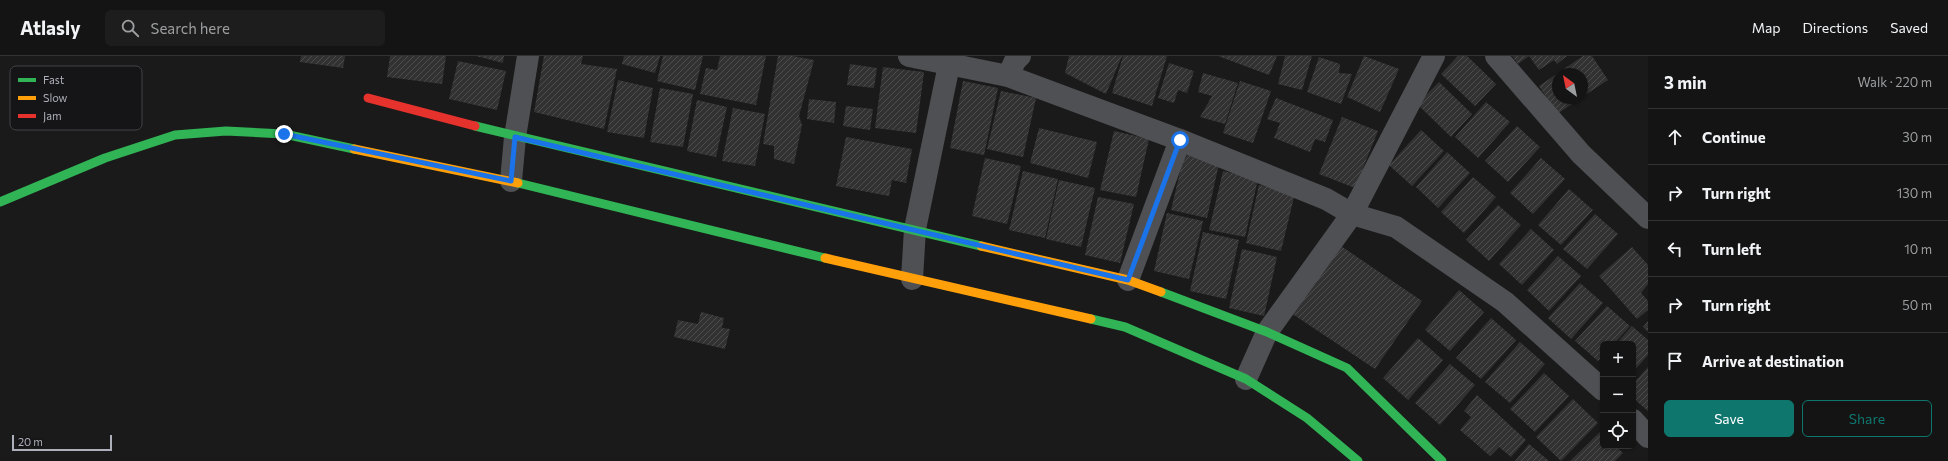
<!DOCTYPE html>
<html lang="en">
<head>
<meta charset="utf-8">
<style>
  body { margin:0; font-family:Commissioner,sans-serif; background:#1d1d1d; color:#f1f3f6 }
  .controls { position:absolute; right:12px; bottom:12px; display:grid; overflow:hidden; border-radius:6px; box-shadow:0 1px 3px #0004 }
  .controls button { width:36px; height:36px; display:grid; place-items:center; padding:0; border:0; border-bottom:1px solid #333334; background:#141414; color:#f1f3f6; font:20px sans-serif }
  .compass { position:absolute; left:1552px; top:12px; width:36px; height:36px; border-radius:50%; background:#141414; box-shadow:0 1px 3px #0004; rotate:327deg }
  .scale { position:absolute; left:12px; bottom:10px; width:100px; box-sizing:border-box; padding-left:4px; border:2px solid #adafba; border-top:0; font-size:11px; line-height:14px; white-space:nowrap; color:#adafba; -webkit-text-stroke:3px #151416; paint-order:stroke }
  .stop { position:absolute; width:12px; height:12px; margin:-9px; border:3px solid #1a73e8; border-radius:50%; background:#fff }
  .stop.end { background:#1a73e8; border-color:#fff; box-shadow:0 1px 4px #0008 }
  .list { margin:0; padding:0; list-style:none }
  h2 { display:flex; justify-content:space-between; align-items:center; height:52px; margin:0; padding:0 16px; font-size:17px }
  h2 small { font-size:13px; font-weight:400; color:#9d9ea0 }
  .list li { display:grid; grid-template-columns:26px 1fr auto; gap:12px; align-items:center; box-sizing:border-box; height:56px; padding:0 16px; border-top:1px solid #333334 }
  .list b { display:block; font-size:15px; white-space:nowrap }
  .list em { font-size:13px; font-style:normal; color:#9d9ea0 }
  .actions { display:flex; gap:8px; padding:12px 16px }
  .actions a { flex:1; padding:9px 0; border:1px solid #0f766e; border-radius:6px; text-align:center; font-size:14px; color:#0f766e }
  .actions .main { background:#0f766e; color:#fff }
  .icon { flex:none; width:22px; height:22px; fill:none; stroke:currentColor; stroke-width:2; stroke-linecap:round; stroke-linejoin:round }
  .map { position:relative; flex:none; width:1648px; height:405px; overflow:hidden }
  header { display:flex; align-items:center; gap:24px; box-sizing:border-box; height:56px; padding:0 20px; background:#141414; border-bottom:1px solid #333334 }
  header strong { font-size:19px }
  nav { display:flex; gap:22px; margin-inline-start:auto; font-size:14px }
  .search { width:280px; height:36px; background:#1d1d1d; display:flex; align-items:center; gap:10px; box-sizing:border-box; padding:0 14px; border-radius:6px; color:#9d9ea0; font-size:15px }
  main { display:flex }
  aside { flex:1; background:#141414 }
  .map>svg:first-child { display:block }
  .building { fill:url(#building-hatch) }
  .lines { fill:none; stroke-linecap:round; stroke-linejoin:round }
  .street { stroke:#4f5053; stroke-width:22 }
  .fast { stroke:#30b455; stroke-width:9 }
  .slow { stroke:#ff9f0a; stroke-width:9 }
  .jam { stroke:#e5322d; stroke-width:9 }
  .route { stroke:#1a73e8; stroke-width:5 }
  .key { fill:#151416; stroke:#434247; stroke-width:1 }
  .key-label { font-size:11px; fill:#adafba }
</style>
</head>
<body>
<header>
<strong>Atlasly</strong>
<div class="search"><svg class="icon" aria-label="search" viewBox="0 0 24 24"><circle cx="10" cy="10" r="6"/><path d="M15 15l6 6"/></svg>Search here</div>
<nav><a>Map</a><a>Directions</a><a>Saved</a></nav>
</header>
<main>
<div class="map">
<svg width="1648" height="405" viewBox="0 0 1648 405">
  <defs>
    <pattern id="building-hatch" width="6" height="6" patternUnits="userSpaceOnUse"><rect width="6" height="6" fill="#323233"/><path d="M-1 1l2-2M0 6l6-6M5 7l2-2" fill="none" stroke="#4d4d4e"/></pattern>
  </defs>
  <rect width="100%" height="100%" fill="#1a1a1a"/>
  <!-- building -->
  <g class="building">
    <polygon points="301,0 345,0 343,12 300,6"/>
    <polygon points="390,0 446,0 442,28 387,21"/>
    <polygon points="476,0 504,0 503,7"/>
    <polygon points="544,0 583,0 581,8 617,13 604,73 534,56"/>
    <polygon points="624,0 660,0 655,17 622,8"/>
    <polygon points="663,0 703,0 695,34 657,25"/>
    <polygon points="720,0 766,0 756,49 700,38 706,12 717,14"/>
    <polygon points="778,0 793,0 814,4 799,60 802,69 794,108 774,103 774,90 763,88"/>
    <polygon points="1069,0 1122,0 1106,38 1065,17"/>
    <polygon points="1123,0 1167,0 1152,50 1112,37"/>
    <polygon points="1218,0 1277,0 1269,19"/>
    <polygon points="1285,0 1312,0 1302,34 1278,28"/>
    <polygon points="1364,0 1399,13 1380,56 1347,41"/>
    <polygon points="1458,0 1467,0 1496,28 1475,50 1441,18"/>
    <polygon points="1512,0 1529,0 1518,8"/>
    <polygon points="1529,0 1567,0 1557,8 1554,4 1539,14"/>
    <polygon points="1583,0 1592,0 1608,24 1582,41 1582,18 1558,18 1558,42 1581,42 1557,58 1539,30"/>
    <polygon points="1319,1 1340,8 1339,17 1352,18 1341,48 1307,36"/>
    <polygon points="458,5 506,15 497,54 449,43"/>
    <polygon points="1169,7 1194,15 1187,37 1178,34 1174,47 1158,42"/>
    <polygon points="850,8 877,12 874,32 847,29"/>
    <polygon points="883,11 924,16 916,77 875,72"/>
    <polygon points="1203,17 1238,27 1225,68 1200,61 1212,40 1198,36"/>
    <polygon points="618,24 653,32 644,82 607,76"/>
    <polygon points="963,25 998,32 984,99 950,92"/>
    <polygon points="1240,25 1271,35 1253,87 1223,77"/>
    <polygon points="1439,26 1472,58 1451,81 1417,48"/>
    <polygon points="660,32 693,38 683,91 650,86"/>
    <polygon points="1001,35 1036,42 1023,101 987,93"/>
    <polygon points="1276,42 1333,64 1325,86 1315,83 1310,96 1274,82 1280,67 1267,63"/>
    <polygon points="809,43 836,46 834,67 807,63"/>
    <polygon points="697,44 727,51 716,101 687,95"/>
    <polygon points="1486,46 1510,66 1478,102 1455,81"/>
    <polygon points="846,50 873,53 870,74 843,70"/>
    <polygon points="733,52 765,58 755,110 722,105"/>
    <polygon points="1342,61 1378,75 1355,132 1319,118"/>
    <polygon points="1517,70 1540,91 1508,126 1485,105"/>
    <polygon points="1039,72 1097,86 1088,122 1030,107"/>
    <polygon points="1421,74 1444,95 1412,130 1389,109"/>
    <polygon points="1114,75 1149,83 1136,141 1100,134"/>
    <polygon points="846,81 912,93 906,127 892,124 889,140 836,130"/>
    <polygon points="1185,95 1220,103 1207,162 1171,154"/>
    <polygon points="1447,96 1470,117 1438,152 1416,131"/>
    <polygon points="985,102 1021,110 1007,168 972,160"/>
    <polygon points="1541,102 1565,123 1533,158 1510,137"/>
    <polygon points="1023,115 1058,123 1045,182 1009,174"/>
    <polygon points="1223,115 1258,123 1245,181 1209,174"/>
    <polygon points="1473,121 1496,141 1464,177 1441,156"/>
    <polygon points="1059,124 1095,132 1081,191 1046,183"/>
    <polygon points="1259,129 1295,137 1281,195 1246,187"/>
    <polygon points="1569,133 1593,154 1561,189 1538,169"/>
    <polygon points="1098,141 1134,148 1120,207 1085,199"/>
    <polygon points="1498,149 1521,169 1489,205 1466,184"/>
    <polygon points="1167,157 1203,165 1189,223 1154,215"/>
    <polygon points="1595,158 1618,178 1587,213 1563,193"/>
    <polygon points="1531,173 1554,194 1522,229 1499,208"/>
    <polygon points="1203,176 1239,184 1226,243 1190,235"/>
    <polygon points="1338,188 1422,245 1375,313 1291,257"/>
    <polygon points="1632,191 1648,209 1648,228 1641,237 1648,245 1648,254 1637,263 1599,220"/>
    <polygon points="1242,193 1277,201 1264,260 1229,252"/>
    <polygon points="1558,200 1581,220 1549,255 1527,234"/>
    <polygon points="1580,227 1603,247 1571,283 1548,262"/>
    <polygon points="1459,234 1484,256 1450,295 1425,274"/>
    <polygon points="1607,250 1630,270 1614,288 1603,288 1603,300 1598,305 1575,285"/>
    <polygon points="701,256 724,262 722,272 730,273 725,293 674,281 678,264 698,268"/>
    <polygon points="1491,262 1516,284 1481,323 1456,302"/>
    <polygon points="1648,265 1648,276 1643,271"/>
    <polygon points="1632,270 1648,284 1648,299 1633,316 1633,288 1616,288"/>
    <polygon points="1418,282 1443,304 1408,344 1383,322"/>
    <polygon points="1520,286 1545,308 1510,347 1485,326"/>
    <polygon points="1450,308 1475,329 1440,369 1415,347"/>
    <polygon points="1648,311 1648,355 1633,342 1633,328"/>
    <polygon points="1544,317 1569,340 1535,376 1510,353"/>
    <polygon points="1477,339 1526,384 1511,401 1499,391 1490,400 1460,374 1471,361 1464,355"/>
    <polygon points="1573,343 1598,367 1561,405 1536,381"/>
    <polygon points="1602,374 1603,390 1616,390 1623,397 1615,405 1570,405"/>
    <polygon points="1529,388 1549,405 1515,405"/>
  </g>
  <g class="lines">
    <!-- street -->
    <g class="street">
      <polyline points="909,0 1008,20 1180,84 1326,143 1352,158 1396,171 1505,246 1603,334"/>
      <polyline points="1496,0 1581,98 1648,162"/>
      <polyline points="1008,20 1015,5 1020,0"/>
      <polyline points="511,125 515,81 528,0"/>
      <polyline points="912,223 915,173 949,9 950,0"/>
      <polyline points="1128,224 1180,84"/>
      <polyline points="1246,323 1267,276 1352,158 1434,0"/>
      <polyline points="1633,364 1648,381"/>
    </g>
    <!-- fast -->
    <g class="fast">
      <polyline points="475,70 981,190"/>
      <polyline points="518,127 825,202"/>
      <polyline points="0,146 105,102 175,79 226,75 284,78 354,93"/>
      <polyline points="1161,236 1267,276 1347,312 1442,405"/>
      <polyline points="1091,263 1125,271 1246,323 1307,362 1358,405"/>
    </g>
    <!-- slow -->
    <g class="slow">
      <polyline points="354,93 518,127"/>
      <polyline points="981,190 1128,224 1161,236"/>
      <polyline points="825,202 1091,263"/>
    </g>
    <!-- jam -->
    <polyline class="jam" points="368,42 475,70"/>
  </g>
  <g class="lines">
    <!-- route -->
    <polyline class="route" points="284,78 511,125 515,81 1128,224 1180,84"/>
  </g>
  <!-- legend -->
  <rect x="10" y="10" width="132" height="64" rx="6" class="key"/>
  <rect x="18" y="22" width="18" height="4" fill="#30b455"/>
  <rect x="18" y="40" width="18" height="4" fill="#ff9f0a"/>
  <rect x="18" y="58" width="18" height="4" fill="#e5322d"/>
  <g class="key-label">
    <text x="43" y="28">Fast</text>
    <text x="43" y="46">Slow</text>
    <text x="43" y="64">Jam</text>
  </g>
</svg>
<div class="controls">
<button>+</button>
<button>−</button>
<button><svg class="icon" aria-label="locate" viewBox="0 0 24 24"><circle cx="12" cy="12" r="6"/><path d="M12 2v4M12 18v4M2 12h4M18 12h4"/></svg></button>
</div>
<svg class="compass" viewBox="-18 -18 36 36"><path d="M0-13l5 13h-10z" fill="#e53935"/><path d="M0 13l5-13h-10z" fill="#9d9ea0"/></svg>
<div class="scale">20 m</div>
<div class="stop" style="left:1180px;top:84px"></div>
<div class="stop end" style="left:284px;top:78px"></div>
</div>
<aside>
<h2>3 min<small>Walk · 220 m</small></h2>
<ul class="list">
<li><svg class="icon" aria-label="ahead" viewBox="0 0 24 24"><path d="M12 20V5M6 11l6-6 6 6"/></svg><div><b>Continue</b></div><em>30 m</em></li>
<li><svg class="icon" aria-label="right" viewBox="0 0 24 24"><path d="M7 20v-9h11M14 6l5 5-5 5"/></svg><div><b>Turn right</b></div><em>130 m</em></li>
<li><svg class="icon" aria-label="left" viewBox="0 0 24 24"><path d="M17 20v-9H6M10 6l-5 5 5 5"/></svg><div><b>Turn left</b></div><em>10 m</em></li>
<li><svg class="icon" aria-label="right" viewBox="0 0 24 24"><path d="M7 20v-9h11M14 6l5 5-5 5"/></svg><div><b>Turn right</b></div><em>50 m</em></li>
<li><svg class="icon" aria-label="arrive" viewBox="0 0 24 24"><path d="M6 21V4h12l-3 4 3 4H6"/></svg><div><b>Arrive at destination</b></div></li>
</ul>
<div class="actions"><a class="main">Save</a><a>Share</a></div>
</aside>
</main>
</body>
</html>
